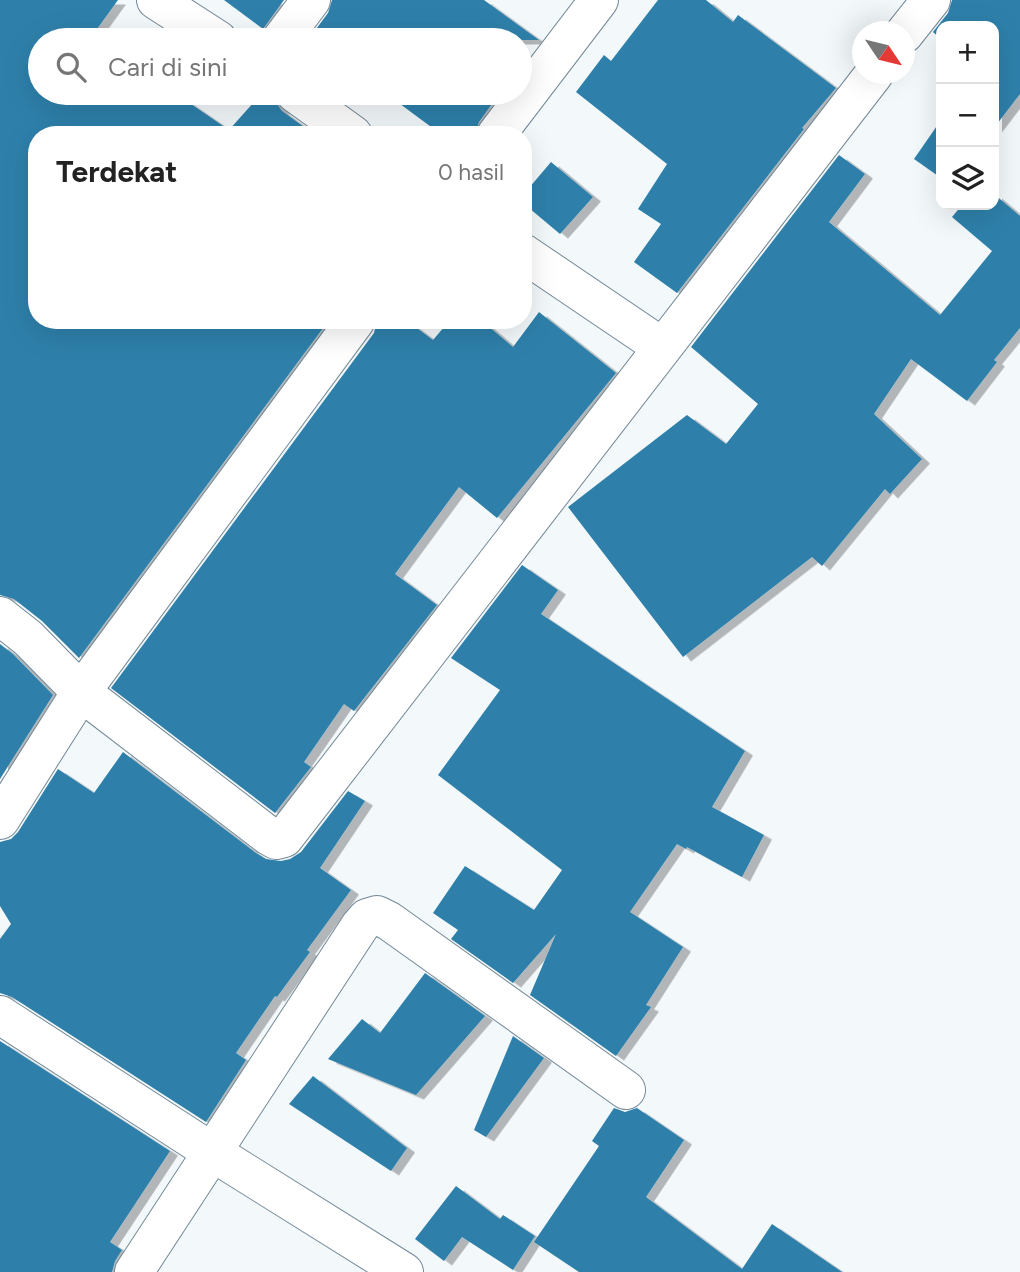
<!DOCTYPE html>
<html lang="id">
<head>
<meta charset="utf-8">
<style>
  body { margin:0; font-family:Figtree,sans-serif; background:#f6f6f6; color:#222 }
  .controls { position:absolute; right:21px; top:21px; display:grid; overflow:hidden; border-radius:14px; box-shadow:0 7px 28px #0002 }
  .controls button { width:63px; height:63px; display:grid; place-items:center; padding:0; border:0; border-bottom:2px solid #e0e0e0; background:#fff; color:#222; font:35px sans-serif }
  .compass { position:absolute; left:852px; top:21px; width:63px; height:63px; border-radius:50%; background:#fff; box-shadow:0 7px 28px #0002; rotate:125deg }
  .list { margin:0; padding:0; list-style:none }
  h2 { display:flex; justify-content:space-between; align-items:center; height:91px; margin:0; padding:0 28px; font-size:30px }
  h2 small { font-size:23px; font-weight:400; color:#767676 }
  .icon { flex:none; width:38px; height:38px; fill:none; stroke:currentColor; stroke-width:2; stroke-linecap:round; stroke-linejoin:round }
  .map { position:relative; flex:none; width:1020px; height:1272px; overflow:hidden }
  .search { position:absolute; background:#fff; box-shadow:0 7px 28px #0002; left:28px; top:28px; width:504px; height:77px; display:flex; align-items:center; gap:18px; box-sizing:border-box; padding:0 24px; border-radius:38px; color:#767676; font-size:26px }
  .panel { position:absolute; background:#fff; box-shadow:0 7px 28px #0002; left:28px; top:126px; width:504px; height:203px; border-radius:28px }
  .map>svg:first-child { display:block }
  .building { fill:#2d80ab; filter:url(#shadow) }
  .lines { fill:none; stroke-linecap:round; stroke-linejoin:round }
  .minor-casing { stroke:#728896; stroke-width:40 }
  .minor { stroke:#fff; stroke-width:38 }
</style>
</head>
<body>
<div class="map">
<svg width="1020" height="1272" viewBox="0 0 1020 1272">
  <defs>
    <filter id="shadow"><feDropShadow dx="8" dy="4.5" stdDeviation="0" flood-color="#0004"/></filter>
  </defs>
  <rect width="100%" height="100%" fill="#f3f8fb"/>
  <!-- building -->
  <g class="building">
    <polygon points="0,0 118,0 89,40 40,40 40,93 175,93 229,130 262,93 264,93 275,101 282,111 315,135 37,135 37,320 329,320 79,658 42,621 14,599 0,595"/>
    <polygon points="224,0 284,0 263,29"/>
    <polygon points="332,0 484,0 539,40 308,40 328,13"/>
    <polygon points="658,0 706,0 733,22 738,15 836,88 802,128 804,129 677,293 634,262 661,224 638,209 667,164 576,92 604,55 611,61"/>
    <polygon points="952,0 1020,0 1020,94 994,128 994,26 941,26 941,39 933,32 948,13"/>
    <polygon points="396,93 497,93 499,94 479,122 475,135 442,135 392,98"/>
    <polygon points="941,120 941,178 914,159"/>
    <polygon points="839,155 865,174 829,222 940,315 992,251 952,217 962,205 994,205 994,194 1020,216 1020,328 994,360 997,362 967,401 911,359 874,414 922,459 890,494 885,489 822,566 812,557 683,657 568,507 687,415 726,444 758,404 691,347"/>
    <polygon points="551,162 593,197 560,234 523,203 523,195"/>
    <polygon points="539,312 616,373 497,518 459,487 395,574 437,605 354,711 344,704 304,762 311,767 275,813 111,688 374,333 377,320 406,320 433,340 450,320 481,320 513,347"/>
    <polygon points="522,565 558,590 541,614 745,751 712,807 764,835 742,877 687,847 686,849 677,844 630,912 683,947 646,1005 651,1007 616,1056 530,995 556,934 513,983 451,939 458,930 433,913 465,866 534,910 562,870 438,775 500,690 451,658"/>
    <polygon points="0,644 13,654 53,695 0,779"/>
    <polygon points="123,752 256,853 266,859 281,861 290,859 301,852 348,791 365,801 320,868 351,890 307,950 310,952 277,997 275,996 236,1053 246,1060 206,1122 12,997 0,993 0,939 11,924 0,906 0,842 11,839 18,832 58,769 94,793"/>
    <polygon points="425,973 485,1016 416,1095 328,1059 362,1019 380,1033"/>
    <polygon points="513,1036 544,1058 486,1137 474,1130"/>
    <polygon points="0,1041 170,1151 110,1242 122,1250 115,1261 112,1272 0,1272"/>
    <polygon points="313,1076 407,1148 391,1171 289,1104"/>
    <polygon points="614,1108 625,1112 637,1108 684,1140 646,1197 742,1269 772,1224 842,1272 579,1272 534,1242 599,1146 592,1141"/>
    <polygon points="456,1186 500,1219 503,1215 535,1236 513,1270 462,1237 444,1261 415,1239"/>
  </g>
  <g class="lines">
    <defs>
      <g id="minor">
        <polyline points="156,0 218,40"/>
        <polyline points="904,34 931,0"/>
        <polyline points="281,40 311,0"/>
        <polyline points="295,93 353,135"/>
        <polyline points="496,135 599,0"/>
        <polyline points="523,253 662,347"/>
        <polyline points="0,616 28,638 81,692 269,836 276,840 284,838 874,74"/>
        <polyline points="0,820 81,692 356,320"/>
        <polyline points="0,1015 212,1152 404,1272"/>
        <polyline points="134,1272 360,926 367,918 377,915 389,921 626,1090"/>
      </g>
    </defs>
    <!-- minor casing -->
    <use href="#minor" class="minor-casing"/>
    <!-- minor -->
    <use href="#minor" class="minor"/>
  </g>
</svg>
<div class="controls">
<button>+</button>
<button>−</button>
<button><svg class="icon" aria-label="layers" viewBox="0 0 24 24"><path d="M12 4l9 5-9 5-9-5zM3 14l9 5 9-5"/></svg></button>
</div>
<svg class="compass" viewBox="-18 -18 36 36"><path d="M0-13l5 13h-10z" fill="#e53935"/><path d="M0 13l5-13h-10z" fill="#767676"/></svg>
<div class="search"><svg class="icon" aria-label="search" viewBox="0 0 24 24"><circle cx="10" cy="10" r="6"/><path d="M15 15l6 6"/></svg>Cari di sini</div>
<section class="panel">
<h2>Terdekat<small>0 hasil</small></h2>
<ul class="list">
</ul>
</section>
</div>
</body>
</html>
